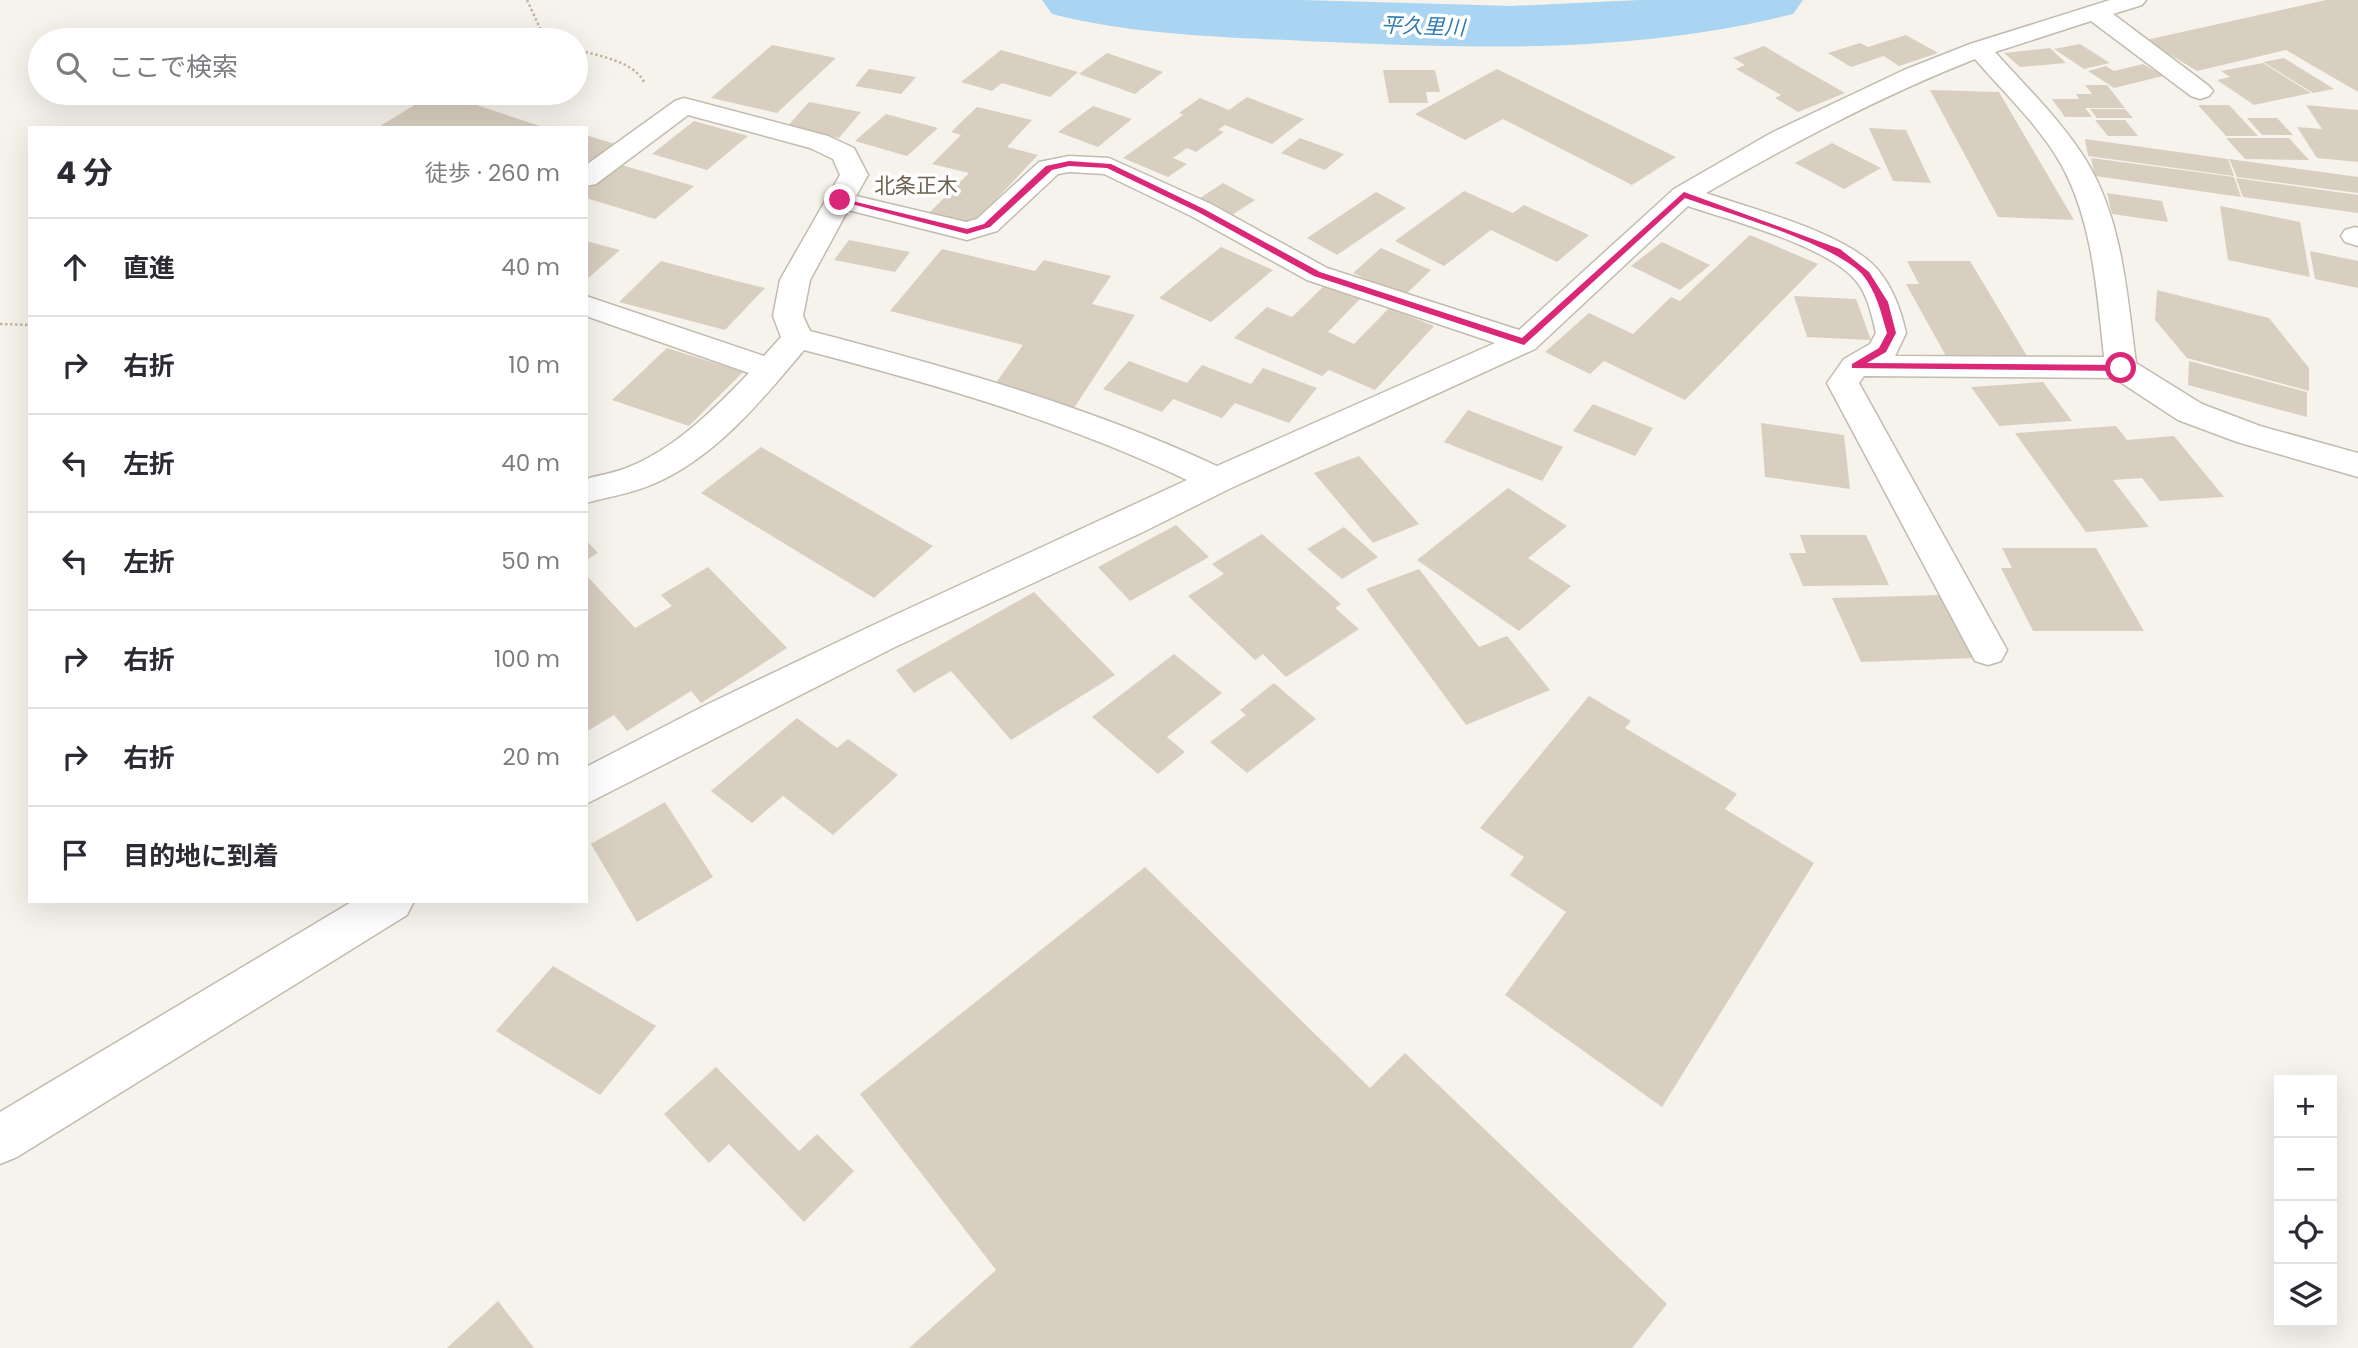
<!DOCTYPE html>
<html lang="ja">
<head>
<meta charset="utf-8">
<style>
  body { margin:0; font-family:Poppins,"Noto Sans JP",sans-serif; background:#f7f7f7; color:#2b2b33 }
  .controls { position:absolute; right:21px; bottom:21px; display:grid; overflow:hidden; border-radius:0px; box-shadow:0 7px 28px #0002 }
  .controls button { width:63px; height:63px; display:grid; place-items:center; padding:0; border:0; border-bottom:2px solid #e1e1e2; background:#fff; color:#2b2b33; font:35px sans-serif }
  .stop { position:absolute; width:21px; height:21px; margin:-16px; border:5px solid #db2777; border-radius:50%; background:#fff }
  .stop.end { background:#db2777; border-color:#fff; box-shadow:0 2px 7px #0008 }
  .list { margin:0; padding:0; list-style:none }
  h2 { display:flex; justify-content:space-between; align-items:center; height:91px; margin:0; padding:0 28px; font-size:30px }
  h2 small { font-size:23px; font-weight:400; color:#7c7c81 }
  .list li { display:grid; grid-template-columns:46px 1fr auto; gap:21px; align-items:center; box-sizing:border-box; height:98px; padding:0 28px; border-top:2px solid #e1e1e2 }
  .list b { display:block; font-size:26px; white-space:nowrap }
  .list em { font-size:23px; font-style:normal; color:#7c7c81 }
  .icon { flex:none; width:38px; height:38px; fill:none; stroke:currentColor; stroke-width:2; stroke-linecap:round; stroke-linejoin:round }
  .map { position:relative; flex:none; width:2358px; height:1348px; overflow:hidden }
  .search { position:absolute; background:#fff; box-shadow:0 7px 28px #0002; left:28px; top:28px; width:560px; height:77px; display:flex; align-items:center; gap:18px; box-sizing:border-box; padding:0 24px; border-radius:38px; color:#7c7c81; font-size:26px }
  .panel { position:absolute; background:#fff; box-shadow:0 7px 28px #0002; left:28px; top:126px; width:560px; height:777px; border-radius:0px }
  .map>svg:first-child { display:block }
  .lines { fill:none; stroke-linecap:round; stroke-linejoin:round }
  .river { fill:#a9d4f2; fill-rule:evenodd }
  .building { fill:#d8cfc1 }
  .minor-casing { stroke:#c2bbae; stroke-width:3 }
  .path { stroke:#c4b79f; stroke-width:2.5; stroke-dasharray:2.5 2.5; stroke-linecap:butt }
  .minor { fill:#fff; fill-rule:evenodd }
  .route { fill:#db2777 }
  .labels { text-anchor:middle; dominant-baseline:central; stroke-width:7; stroke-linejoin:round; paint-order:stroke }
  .far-water-label { font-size:21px; font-style:italic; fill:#2e7ab2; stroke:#fff }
  .far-neighbourhood-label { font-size:21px; fill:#6e6250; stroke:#fff }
</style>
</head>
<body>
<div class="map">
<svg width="2358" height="1348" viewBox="0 0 2358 1348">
  <rect width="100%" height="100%" fill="#f6f3ec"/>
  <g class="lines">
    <!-- river -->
    <path class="river" d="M1042,0H1303L1512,6L1640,0H1803L1793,14C1633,54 1470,49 1306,41C1222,37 1134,35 1052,14Z"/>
  </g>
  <!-- building -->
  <g class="building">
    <polygon points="2326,0 2358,0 2358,92 2286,50 2197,71 2146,40"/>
    <polygon points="1906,35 1938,53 1899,66 1884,56 1851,67 1828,53 1860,43 1868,47"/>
    <polygon points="2080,44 2110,63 2084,69 2054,49"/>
    <polygon points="772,45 836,58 777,113 711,98"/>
    <polygon points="1764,46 1796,65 1845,93 1798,112 1775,98 1781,95 1736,69 1745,65 1733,58"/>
    <polygon points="2050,48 2066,63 2020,67 2004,53"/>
    <polygon points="1001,50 1078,72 1050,97 1002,83 992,91 961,82"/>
    <polygon points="1107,53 1163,72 1135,94 1079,74"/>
    <polygon points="2284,58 2334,89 2313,93 2263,62"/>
    <polygon points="2263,63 2311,93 2254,105 2217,80 2230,77 2221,71"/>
    <polygon points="2143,64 2163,76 2114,88 2088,71 2106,66 2114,71"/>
    <polygon points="869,69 916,77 901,94 855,86"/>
    <polygon points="1497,69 1643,141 1676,157 1632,185 1503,119 1465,140 1415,114"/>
    <polygon points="1383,70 1435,70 1440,92 1426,92 1428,103 1389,103"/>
    <polygon points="2085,85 2107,85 2125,108 2085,108 2092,117 2065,117 2052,99 2079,99 2076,94 2092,94"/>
    <polygon points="1930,90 1999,92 2074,220 1998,217"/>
    <polygon points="434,93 440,93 546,128 377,128"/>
    <polygon points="1247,97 1304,119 1272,144 1225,125 1218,130 1224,132 1196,152 1187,148 1173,158 1187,164 1168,177 1123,158 1183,115 1179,113 1200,98 1229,110"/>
    <polygon points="809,102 861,112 839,138 786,128"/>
    <polygon points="2198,105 2229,105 2258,136 2226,136"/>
    <polygon points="2306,105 2358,110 2358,162 2317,158 2297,127 2322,129"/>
    <polygon points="1093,106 1132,119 1098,147 1058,132"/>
    <polygon points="977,107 1032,120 1007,147 1038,155 972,225 929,213 969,173 932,164 961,135 951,132"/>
    <polygon points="2090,109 2125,109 2133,118 2097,118"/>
    <polygon points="886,114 938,128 907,156 855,141"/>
    <polygon points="2247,118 2277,118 2293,135 2262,135"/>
    <polygon points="2095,120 2125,120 2138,136 2108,136"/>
    <polygon points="694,121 748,136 707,170 652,154"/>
    <polygon points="1869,128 1906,130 1931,183 1893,181"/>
    <polygon points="586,135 618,145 586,167"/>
    <polygon points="1300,138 1344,154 1325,170 1281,153"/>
    <polygon points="2226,138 2289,138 2309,160 2245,159"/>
    <polygon points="2085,139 2228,159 2234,176 2088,156"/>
    <polygon points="1832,143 1881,168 1844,189 1795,163"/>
    <polygon points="2091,158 2234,177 2241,197 2095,176"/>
    <polygon points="2229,159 2358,177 2358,193 2237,177"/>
    <polygon points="618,164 694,186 655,219 586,198 586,189"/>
    <polygon points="2236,178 2358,195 2358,213 2243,197"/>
    <polygon points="1223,183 1255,200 1226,219 1194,202"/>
    <polygon points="1464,191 1513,213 1524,205 1589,235 1557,262 1491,230 1444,266 1395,241"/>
    <polygon points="1376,192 1406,208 1337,255 1307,238"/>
    <polygon points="2107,193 2162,201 2168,222 2112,214"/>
    <polygon points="2220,206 2300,222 2310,277 2228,260"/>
    <polygon points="1750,235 1818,264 1685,400 1604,361 1590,374 1545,352 1589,313 1633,334 1671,297 1680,301"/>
    <polygon points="849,240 910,252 895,272 834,260"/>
    <polygon points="586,241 620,250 586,280"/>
    <polygon points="1662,242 1710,265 1680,290 1631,266"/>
    <polygon points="1221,247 1273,270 1211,322 1159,298"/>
    <polygon points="1381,248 1431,270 1404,296 1353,273"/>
    <polygon points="942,249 1035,271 1044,260 1111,276 1092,304 1135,315 1074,408 993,387 1023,345 890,311"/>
    <polygon points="2310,251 2358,261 2358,288 2315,279"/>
    <polygon points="661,261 725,278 765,288 725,330 619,302"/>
    <polygon points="1907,261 1970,261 2027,356 1946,356 1906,284 1919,284"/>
    <polygon points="1325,285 1360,299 1328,332 1354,344 1389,308 1434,326 1375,390 1329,370 1322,376 1234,338 1267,307 1292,317"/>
    <polygon points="2157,290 2269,318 2309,368 2309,391 2187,358 2155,320"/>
    <polygon points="1794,296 1856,299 1871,340 1807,337"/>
    <polygon points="667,348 743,372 689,426 612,400"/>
    <polygon points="1129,361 1187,383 1202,365 1251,384 1263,368 1317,388 1289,423 1235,403 1222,418 1173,399 1162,412 1103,389"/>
    <polygon points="2189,361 2307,392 2307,417 2188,385"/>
    <polygon points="2043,382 2072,421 1999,426 1971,387"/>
    <polygon points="1593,404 1653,428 1635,456 1573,431"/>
    <polygon points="1468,410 1563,447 1542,481 1444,442"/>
    <polygon points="1761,423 1844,435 1850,489 1765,477"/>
    <polygon points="2116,426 2127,440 2174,436 2224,497 2160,501 2142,478 2113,480 2149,527 2086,532 2015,433"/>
    <polygon points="761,447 933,546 874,598 701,493"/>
    <polygon points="1359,456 1419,524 1373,543 1314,473"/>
    <polygon points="1508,488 1567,526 1528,558 1571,586 1519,631 1417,560"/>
    <polygon points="1176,525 1209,557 1130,601 1098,567"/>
    <polygon points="1344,527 1378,557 1342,579 1307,549"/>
    <polygon points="1262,534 1341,604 1335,608 1359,629 1286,677 1263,654 1255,660 1188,596 1224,574 1212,564"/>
    <polygon points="1800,535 1866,535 1889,585 1803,586 1789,553 1806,553"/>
    <polygon points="586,540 598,553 586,560"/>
    <polygon points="2002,548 2096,548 2144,631 2033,631 2001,568 2012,568"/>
    <polygon points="708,567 787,648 701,703 691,691 627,731 614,715 586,732 586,575 635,628 672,606 661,595"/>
    <polygon points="1419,569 1479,647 1507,636 1550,690 1466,725 1366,589"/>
    <polygon points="1034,592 1115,675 1011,740 951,671 914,693 896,670"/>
    <polygon points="1942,595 1975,658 1861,662 1832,598"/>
    <polygon points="1174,654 1222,693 1167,737 1185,752 1158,774 1092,717"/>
    <polygon points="1274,683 1316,719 1247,773 1210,742 1246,715 1240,710"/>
    <polygon points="1589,696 1631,721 1625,728 1737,794 1725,809 1814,863 1662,1107 1505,995 1566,912 1510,875 1524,857 1480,828"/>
    <polygon points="797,718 837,748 848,739 898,775 833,835 783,796 752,823 711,791"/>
    <polygon points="665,802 713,877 637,922 591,844"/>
    <polygon points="1145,867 1370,1088 1405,1053 1667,1304 1632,1348 909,1348 996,1270 860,1094"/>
    <polygon points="553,966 656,1026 600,1095 496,1031"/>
    <polygon points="716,1067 799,1151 817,1134 854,1171 804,1222 729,1144 709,1163 664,1114"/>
    <polygon points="498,1301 534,1348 447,1348"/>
  </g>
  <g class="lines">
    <defs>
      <g id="minor">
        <path d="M2110,0H2146L2142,5L2113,14L2209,86L2213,91L2209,96L2200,99L2191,96L2091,21L1995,52C2027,88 2062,121 2087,162C2123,222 2127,296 2136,363L2202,404L2260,426L2358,453V477L2237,442L2178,420L2114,378L1864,376L1859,383L2007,650L2001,661L1988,665L1975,661L1827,383L1844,359L1870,344L1876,333C1872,316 1868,296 1857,282C1829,246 1732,221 1688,206L1535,349L1229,489L1141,533L895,647L586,804V767L704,706L869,627L1187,480C1066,422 934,384 804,350C762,400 715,458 653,484C632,493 608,497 586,503V479C600,475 615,473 629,467C676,448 714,409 749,373L586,316V296L764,356L781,337L773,316L780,280L840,175L833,159L810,148L688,115L596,184L586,186V165L675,101L684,98L828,136L854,148L868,175L856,196L966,222L977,219L1039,162L1069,156L1109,158L1211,204L1327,268L1519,330L1674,189L1771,133L1904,70L1970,44ZM1975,59C2004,93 2039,125 2061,164C2093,222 2097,292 2104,357L1895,356L1906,333C1901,310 1893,288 1878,270C1847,233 1752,209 1706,193C1793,143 1881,96 1975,59ZM1069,172L1104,174L1191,216L1307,280L1495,343L1217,466C1088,406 948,367 810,331L803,316L810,280L848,210L967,240L997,231L1058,174Z"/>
        <polygon points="2355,227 2358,228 2358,246 2345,242 2341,236 2345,230"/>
        <polygon points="353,901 414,901 407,915 17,1157 0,1164 0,1112"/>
      </g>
    </defs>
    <!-- minor casing -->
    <use href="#minor" class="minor-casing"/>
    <!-- path -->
    <g class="path">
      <polyline points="527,0 544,37 552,40"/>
      <path d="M576,49C599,57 634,60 645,84"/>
      <polyline points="0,324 30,325"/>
    </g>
    <!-- minor -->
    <use href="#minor" class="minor"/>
  </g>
  <!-- route -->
  <path class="route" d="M1069,161L1111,164L1204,209L1320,272L1522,338L1684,192L1840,249L1869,272L1888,302L1896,333L1886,352L1867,363L2121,365L2125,368L2121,371L1852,368V364L1879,348L1887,333C1881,312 1876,291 1862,274C1834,244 1727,213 1685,198L1524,345L1314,276L1198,212L1107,168L1069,166L1052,170L990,227L967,234L836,200L840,198L967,229L984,224L1046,166Z"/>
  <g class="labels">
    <!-- far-water labels -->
    <g class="far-water-label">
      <text transform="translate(1423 26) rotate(2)">平久里川</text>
    </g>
    <!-- far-neighbourhood labels -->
    <g class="far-neighbourhood-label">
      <text x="916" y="185">北条正木</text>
    </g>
  </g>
</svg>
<div class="controls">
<button>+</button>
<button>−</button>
<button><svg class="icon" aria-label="locate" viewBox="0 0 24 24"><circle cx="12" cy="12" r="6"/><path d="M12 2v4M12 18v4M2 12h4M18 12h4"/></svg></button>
<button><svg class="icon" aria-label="layers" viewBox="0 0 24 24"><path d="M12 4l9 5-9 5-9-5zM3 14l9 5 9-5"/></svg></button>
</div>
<div class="stop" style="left:2121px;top:368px"></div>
<div class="stop end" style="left:840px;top:200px"></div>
<div class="search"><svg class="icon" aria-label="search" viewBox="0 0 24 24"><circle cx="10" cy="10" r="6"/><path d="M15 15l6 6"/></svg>ここで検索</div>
<section class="panel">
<h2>4 分<small>徒歩 · 260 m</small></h2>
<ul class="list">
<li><svg class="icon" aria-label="ahead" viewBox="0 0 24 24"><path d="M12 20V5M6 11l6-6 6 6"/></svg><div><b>直進</b></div><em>40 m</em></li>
<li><svg class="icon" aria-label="right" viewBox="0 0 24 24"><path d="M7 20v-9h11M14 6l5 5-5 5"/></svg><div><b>右折</b></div><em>10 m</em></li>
<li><svg class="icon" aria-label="left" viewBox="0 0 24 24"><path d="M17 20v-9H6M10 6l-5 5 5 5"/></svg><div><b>左折</b></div><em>40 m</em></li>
<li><svg class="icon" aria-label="left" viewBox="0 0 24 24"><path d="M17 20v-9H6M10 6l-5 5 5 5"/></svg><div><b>左折</b></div><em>50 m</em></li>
<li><svg class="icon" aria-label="right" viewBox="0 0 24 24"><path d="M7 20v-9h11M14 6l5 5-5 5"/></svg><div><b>右折</b></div><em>100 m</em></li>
<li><svg class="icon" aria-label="right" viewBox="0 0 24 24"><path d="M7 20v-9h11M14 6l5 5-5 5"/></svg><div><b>右折</b></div><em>20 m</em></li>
<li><svg class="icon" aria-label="arrive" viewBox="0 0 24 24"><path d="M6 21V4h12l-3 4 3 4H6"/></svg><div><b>目的地に到着</b></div></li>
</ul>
</section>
</div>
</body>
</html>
